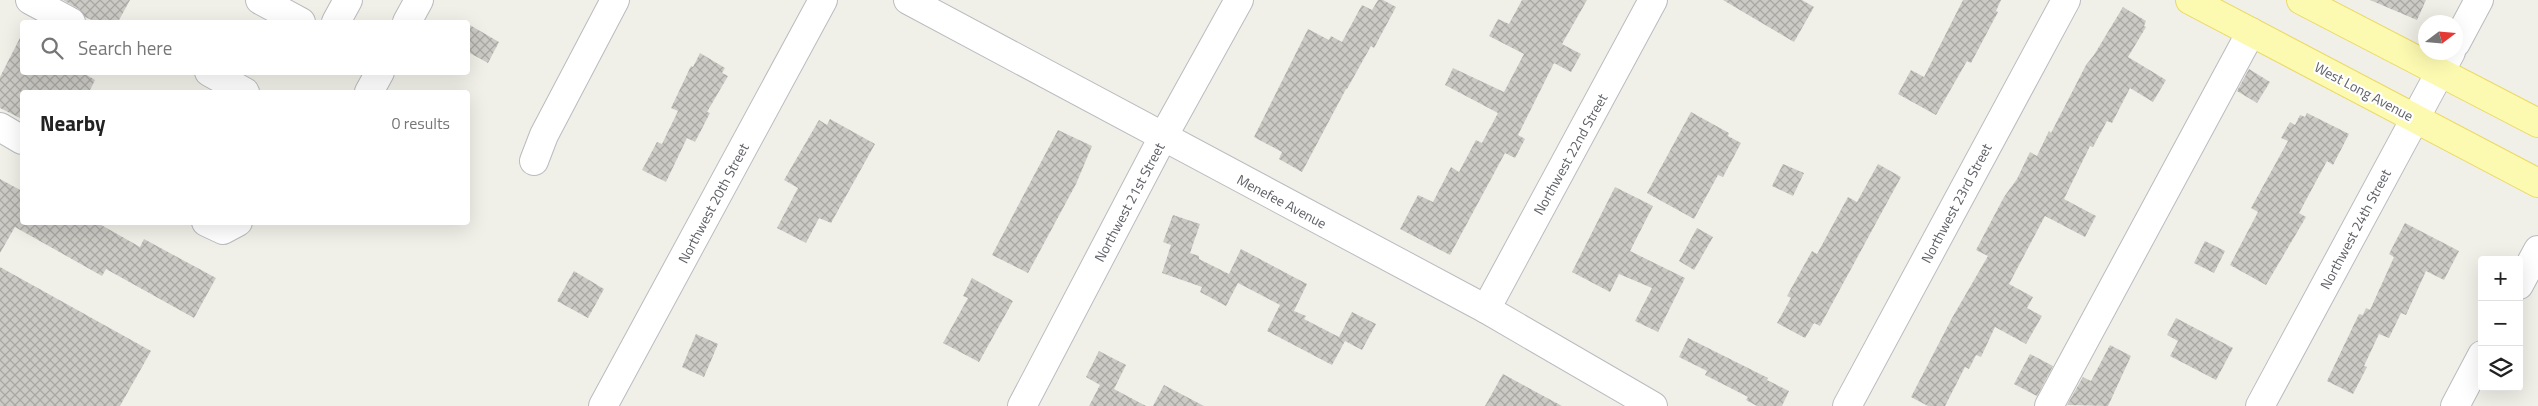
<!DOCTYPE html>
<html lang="en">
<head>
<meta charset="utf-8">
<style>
  body { margin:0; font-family:"Titillium Web",sans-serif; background:#f6f6f6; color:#222 }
  .controls { position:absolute; right:15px; bottom:15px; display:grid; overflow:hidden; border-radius:5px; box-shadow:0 5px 20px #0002 }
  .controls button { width:45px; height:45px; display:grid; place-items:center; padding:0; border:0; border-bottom:1px solid #e0e0e0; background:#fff; color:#222; font:25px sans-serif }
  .compass { position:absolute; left:2418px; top:15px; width:45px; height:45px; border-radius:50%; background:#fff; box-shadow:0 5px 20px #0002; rotate:74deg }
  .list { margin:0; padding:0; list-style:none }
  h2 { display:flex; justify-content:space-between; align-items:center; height:65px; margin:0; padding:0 20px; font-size:21px }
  h2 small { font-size:16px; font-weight:400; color:#767676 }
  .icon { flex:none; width:28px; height:28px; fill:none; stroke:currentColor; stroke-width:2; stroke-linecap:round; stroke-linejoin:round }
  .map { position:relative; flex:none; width:2538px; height:406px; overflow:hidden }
  .search { position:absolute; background:#fff; box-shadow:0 5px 20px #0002; left:20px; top:20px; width:450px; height:55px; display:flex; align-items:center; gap:12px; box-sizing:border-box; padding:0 18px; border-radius:5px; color:#767676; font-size:19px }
  .panel { position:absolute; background:#fff; box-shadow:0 5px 20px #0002; left:20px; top:90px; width:450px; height:135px; border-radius:5px }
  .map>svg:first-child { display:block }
  .building { fill:url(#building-cross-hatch) }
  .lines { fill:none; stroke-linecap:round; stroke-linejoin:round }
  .minor-casing { stroke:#babbc0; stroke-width:30 }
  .major-casing { stroke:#ecd964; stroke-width:30 }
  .minor { stroke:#fff; stroke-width:28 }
  .major { stroke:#fcfab1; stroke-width:28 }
  .labels { text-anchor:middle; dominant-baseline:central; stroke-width:4.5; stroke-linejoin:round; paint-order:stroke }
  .street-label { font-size:14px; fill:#5f6167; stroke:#fff }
</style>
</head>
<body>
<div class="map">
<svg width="2538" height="406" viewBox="0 0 2538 406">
  <defs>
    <pattern id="building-cross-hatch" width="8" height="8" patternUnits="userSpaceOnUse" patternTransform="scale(1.25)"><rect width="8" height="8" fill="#cccac4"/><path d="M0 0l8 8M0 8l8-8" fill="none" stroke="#a9a7a3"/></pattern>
  </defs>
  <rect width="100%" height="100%" fill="#f0f0e8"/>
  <!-- building -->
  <g class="building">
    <polygon points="63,0 130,0 118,22 96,22 85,17 79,9"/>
    <polygon points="1378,0 1383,0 1396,7 1374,48 1371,46 1347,89 1346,89 1302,172 1279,159 1282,152 1254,137 1308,29 1329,40 1331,36 1342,42 1362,5 1372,10"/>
    <polygon points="1522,0 1587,0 1562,44 1581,54 1571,72 1554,63 1518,135 1525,139 1515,158 1505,153 1450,255 1400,229 1418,195 1433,202 1451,167 1459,172 1476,140 1482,143 1498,113 1445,85 1453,68 1504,92 1524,54 1489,36 1498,19 1509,24"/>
    <polygon points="1723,0 1802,0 1814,7 1794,42"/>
    <polygon points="1963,0 2001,0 1996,11 1998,12 1971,63 1967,61 1936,115 1898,94 1911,70 1924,77"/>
    <polygon points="2370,0 2426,0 2417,20"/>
    <polygon points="2123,7 2146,21 2144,26 2146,27 2128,57 2166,80 2153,102 2130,88 2112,123 2107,121 2093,147 2090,146 2064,199 2096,216 2085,237 2045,216 2009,284 2033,297 2027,308 2042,316 2026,344 1995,327 1981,357 1976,355 1969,369 1965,367 1945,406 1928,406 1911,397 1952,318 1988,256 1976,250 2004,197 2017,179 2030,152 2037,156 2049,131 2051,133 2086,65 2094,55"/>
    <polygon points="468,24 499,42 488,63 468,52"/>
    <polygon points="22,34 22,72 82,72 95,80 89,92 22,92 22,119 0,108 0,77"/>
    <polygon points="700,53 725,68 722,73 728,76 707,112 710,113 695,142 687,138 666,182 642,170 657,142 662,144 678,111 671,108 691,66 693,67"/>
    <polygon points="2249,69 2270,82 2257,103 2237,91"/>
    <polygon points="1691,112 1729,133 1728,136 1741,143 1723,177 1718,175 1694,219 1647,193"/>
    <polygon points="2307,113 2349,134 2333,165 2327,161 2299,213 2306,217 2266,285 2230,265 2258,212 2251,208 2288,141 2281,138 2290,122 2295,125 2300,115 2305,117"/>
    <polygon points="830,119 875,144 831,223 819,218 806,243 777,228 798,188 784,180 819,120 827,125"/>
    <polygon points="1058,130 1092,146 1076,184 1028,273 992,255"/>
    <polygon points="1783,164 1804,173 1793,196 1772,186"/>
    <polygon points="1878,164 1901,177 1820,326 1814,323 1805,338 1777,323 1791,298 1787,296 1812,251 1817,254 1848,197 1857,202"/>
    <polygon points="0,179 22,191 22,222 96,222 140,247 144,239 216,278 194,318 106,269 102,276 15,227 0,253"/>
    <polygon points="1615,187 1653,206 1630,251 1685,278 1658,332 1635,321 1652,288 1619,274 1610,292 1572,272"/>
    <polygon points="1173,215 1200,224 1190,253 1199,256 1199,259 1229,274 1241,249 1307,284 1294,311 1306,316 1304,319 1339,337 1352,312 1376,324 1362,350 1345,341 1332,365 1267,331 1280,305 1238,283 1226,306 1200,292 1202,287 1162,273 1171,245 1163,242"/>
    <polygon points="2405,223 2459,251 2444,280 2426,271 2406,315 2401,313 2389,338 2379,334 2364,366 2367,367 2353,394 2327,381 2359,314 2363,315 2366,308 2370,310 2394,257 2389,254"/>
    <polygon points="1697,228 1713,237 1694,270 1679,261"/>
    <polygon points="2205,241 2225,251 2214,273 2194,263"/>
    <polygon points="0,267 151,351 120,406 0,406"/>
    <polygon points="574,271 604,289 588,318 557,301"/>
    <polygon points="972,278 1013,301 979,362 943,343 968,298 963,296"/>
    <polygon points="2176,318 2233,348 2216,380 2170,356 2178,341 2167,335"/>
    <polygon points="696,334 718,344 704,377 682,367"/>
    <polygon points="1688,338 1768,378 1767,380 1789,391 1782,406 1757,406 1746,400 1748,397 1705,375 1707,371 1679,357"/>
    <polygon points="2110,345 2131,356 2108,406 2067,405 2083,377 2091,381"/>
    <polygon points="1099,351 1126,365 1114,389 1146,406 1089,406 1100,385 1086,377"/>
    <polygon points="2030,354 2053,366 2037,396 2014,384"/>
    <polygon points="1503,374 1562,406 1485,406"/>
    <polygon points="1164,385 1204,406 1153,406"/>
  </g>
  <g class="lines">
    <defs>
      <g id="minor">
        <polyline points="30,0 71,22"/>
        <polyline points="260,0 301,22"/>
        <polyline points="908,0 1486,309 1653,406"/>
        <polyline points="336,22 348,0"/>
        <polyline points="407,22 419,0"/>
        <polyline points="2456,43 2479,0"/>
        <polyline points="209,72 245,92"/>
        <polyline points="369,92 380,72"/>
        <polyline points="0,127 22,140"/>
        <polyline points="534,161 544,135 615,0"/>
        <polyline points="206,222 223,230 238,222"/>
        <polyline points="2519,285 2538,250"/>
        <polyline points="1486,309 1653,0"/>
        <polyline points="603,406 823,0"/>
        <polyline points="1022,406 1163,137 1239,0"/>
        <polyline points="1847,406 2066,0"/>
        <polyline points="2049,406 2251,32"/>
        <polyline points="2260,406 2451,52"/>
        <polyline points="2455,406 2482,355"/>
      </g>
      <g id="major">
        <polyline points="2190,0 2538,183"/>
        <polyline points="2301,0 2538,123"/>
      </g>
    </defs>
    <!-- minor casing -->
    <use href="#minor" class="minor-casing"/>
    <!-- major casing -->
    <use href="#major" class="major-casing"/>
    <!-- minor -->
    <use href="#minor" class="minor"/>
    <!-- major -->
    <use href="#major" class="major"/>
  </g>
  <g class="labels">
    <!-- street labels -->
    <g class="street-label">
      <text transform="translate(2364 91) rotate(28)">West Long Avenue</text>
      <text transform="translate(1570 154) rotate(-61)">Northwest 22nd Street</text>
      <text transform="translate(1282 201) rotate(28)">Menefee Avenue</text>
      <text transform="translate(1129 202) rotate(-62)">Northwest 21st Street</text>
      <text transform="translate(713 203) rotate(-62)">Northwest 20th Street</text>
      <text transform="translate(1956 203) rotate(-62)">Northwest 23rd Street</text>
      <text transform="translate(2355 229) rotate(-62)">Northwest 24th Street</text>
    </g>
  </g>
</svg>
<div class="controls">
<button>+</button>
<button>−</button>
<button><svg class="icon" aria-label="layers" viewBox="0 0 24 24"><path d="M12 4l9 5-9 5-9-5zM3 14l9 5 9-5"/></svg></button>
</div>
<svg class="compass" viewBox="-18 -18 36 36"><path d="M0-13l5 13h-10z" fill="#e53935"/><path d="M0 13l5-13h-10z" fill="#767676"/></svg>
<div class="search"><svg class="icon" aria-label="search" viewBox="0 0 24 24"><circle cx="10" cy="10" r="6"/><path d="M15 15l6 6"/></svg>Search here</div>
<section class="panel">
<h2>Nearby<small>0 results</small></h2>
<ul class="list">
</ul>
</section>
</div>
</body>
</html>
